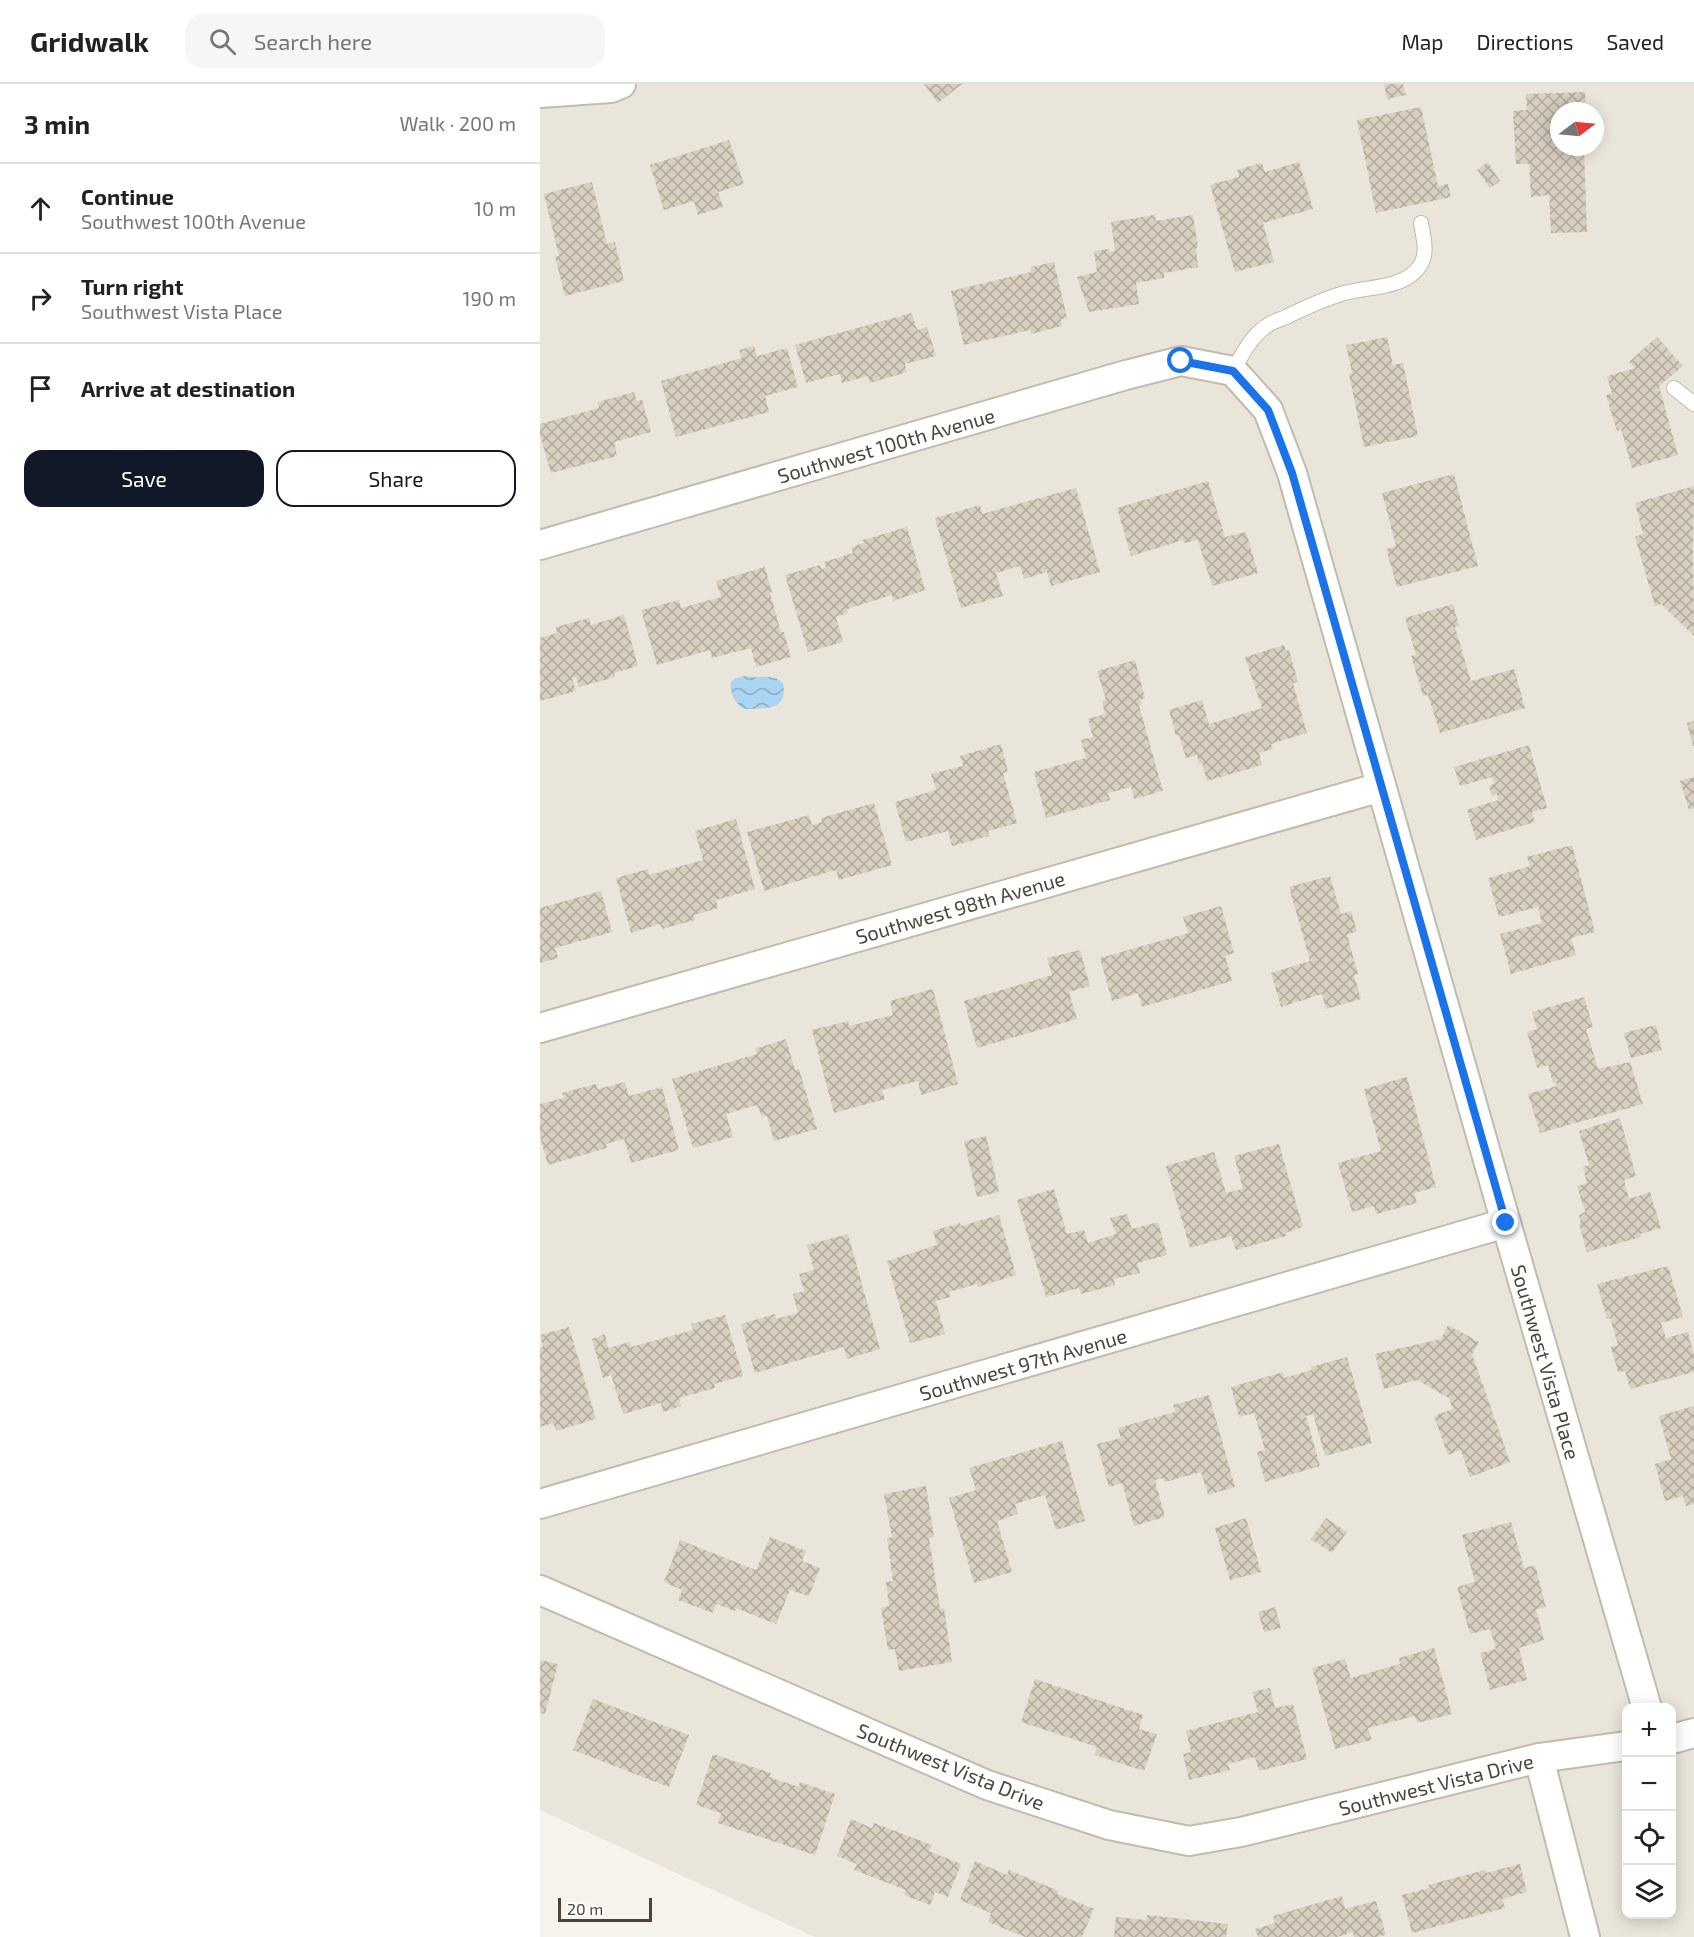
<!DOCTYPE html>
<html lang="en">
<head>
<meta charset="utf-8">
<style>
  body { margin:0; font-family:"Exo 2",sans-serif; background:#f6f6f6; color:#222 }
  .controls { position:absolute; right:18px; bottom:18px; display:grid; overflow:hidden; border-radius:12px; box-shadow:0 3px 15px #0003 }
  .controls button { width:54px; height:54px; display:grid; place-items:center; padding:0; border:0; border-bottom:2px solid #e0e0e0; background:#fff; color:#222; font:30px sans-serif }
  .compass { position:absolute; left:1010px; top:18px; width:54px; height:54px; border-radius:50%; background:#fff; box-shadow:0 3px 15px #0003; rotate:74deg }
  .scale { position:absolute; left:18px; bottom:15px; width:94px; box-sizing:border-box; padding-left:6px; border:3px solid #4b4439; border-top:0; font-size:16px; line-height:21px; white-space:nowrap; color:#4b4439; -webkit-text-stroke:4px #fff; paint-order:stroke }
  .stop { position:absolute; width:18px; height:18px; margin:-14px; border:4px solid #1a73e8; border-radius:50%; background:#fff }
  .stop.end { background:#1a73e8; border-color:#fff; box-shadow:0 2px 6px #0008 }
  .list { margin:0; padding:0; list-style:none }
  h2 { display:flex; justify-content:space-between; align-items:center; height:78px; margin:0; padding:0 24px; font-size:26px }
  h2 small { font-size:20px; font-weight:400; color:#767676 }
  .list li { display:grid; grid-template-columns:39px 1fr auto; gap:18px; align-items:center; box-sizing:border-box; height:90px; padding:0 24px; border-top:2px solid #e0e0e0 }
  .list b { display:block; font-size:22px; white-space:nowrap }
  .list p { margin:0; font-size:20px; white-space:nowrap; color:#767676 }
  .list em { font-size:20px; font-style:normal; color:#767676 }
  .actions { display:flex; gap:12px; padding:18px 24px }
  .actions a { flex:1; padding:14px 0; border:2px solid #111827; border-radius:18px; text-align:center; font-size:21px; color:#111827 }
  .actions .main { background:#111827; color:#fff }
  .icon { flex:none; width:33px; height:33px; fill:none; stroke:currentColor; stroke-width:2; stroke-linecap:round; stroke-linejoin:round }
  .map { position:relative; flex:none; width:1154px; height:1853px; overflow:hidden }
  header { display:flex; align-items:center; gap:36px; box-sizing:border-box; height:84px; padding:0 30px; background:#fff; border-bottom:2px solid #e0e0e0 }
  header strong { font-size:28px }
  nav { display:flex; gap:33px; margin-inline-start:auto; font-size:21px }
  .search { width:420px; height:54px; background:#f6f6f6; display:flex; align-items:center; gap:15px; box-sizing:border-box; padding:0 21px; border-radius:18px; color:#767676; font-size:22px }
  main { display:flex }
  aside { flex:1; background:#fff }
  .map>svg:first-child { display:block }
  .residential { fill:#eae5da; fill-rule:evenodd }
  .water { fill:url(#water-waves) }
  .building { fill:url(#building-cross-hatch) }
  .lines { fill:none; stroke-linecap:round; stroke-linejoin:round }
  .service-casing { stroke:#c2bbae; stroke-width:16 }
  .minor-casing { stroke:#c2bbae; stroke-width:32 }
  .service { stroke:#fff; stroke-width:14 }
  .minor { stroke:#fff; stroke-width:28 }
  .route { stroke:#1a73e8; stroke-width:8 }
  .labels { text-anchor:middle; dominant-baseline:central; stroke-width:5; stroke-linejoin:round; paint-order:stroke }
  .street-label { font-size:20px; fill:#4b4439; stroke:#fff }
</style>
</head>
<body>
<header>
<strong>Gridwalk</strong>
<div class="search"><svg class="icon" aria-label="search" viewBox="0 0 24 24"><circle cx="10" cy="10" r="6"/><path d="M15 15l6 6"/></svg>Search here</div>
<nav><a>Map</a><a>Directions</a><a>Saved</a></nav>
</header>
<main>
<aside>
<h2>3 min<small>Walk · 200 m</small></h2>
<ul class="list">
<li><svg class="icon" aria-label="ahead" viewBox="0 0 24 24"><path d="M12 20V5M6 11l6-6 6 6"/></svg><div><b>Continue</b><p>Southwest 100th Avenue</p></div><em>10 m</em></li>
<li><svg class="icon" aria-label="right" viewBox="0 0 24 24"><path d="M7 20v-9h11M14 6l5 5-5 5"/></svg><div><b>Turn right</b><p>Southwest Vista Place</p></div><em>190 m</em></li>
<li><svg class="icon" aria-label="arrive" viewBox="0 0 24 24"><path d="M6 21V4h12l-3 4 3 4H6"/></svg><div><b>Arrive at destination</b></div></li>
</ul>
<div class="actions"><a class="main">Save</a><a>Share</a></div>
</aside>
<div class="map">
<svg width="1154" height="1853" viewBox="0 0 1154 1853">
  <defs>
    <pattern id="water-waves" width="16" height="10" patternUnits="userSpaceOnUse" patternTransform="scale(1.5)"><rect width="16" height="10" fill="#a9d4f2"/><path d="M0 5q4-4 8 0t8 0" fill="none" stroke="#8caec5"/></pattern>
    <pattern id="building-cross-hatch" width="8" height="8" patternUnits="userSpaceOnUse" patternTransform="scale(1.5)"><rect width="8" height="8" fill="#d8cfc1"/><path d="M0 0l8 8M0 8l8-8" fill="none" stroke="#b1aa9e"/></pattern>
  </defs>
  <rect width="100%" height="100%" fill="#f6f3ec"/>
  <!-- residential -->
  <path class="residential" d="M0,0H1154V1853H275L0,1726ZM1019,27H1055V63H1019ZM1086,1624H1132V1830H1086Z"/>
  <!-- water -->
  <path class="water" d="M205,592C219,595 232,589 243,599C249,628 223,624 204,625C194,618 190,610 191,598L196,594Z"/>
  <!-- building -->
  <g class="building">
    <polygon points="384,0 422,0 398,19"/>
    <polygon points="844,0 863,0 866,11 847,15"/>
    <polygon points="1045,8 1046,27 1019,27 1019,63 1044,63 1047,148 1011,149 1009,111 991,113 989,80 976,80 973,27 987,26 986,10"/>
    <polygon points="881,23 898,102 908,100 911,113 836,129 817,36"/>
    <polygon points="189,56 204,100 178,108 183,123 158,131 154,117 124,126 110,81"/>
    <polygon points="759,78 773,125 723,139 734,178 695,188 670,101 699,93 697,86 722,79 725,88"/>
    <polygon points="948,78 960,97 950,104 937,86"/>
    <polygon points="52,98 67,160 75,158 84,197 25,212 15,173 19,172 4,110"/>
    <polygon points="615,131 616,137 653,131 658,164 656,164 658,183 624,189 624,194 596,199 599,220 549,228 537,193 557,188 554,167 569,165 569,168 575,167 571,138"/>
    <polygon points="514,178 527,234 521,235 522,242 491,250 490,246 424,261 411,207 491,188 491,183"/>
    <polygon points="372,229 377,246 387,243 396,272 365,280 367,288 330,299 328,292 302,299 300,290 266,299 255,261"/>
    <polygon points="847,253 853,281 863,279 878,352 824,363 809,290 812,289 806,261"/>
    <polygon points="1117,253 1143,282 1119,302 1138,371 1092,384 1081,345 1077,347 1066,311 1072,310 1067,292 1095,284 1089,278"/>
    <polygon points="214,262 217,272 247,264 258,303 225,312 229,328 136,353 121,297 202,274 199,266"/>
    <polygon points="94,308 97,317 102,316 111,348 74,358 77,372 11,389 0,351 0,340 59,324 58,318"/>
    <polygon points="914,390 938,482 857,503 846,465 856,462 842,409"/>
    <polygon points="668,397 685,453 706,448 718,489 672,502 658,456 644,459 643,456 591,472 577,424"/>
    <polygon points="1154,402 1153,461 1154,552 1121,520 1115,522 1095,453 1103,450 1095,419"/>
    <polygon points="536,404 560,488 511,502 507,488 484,495 480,482 456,489 463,512 421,524 395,434 440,421 442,430"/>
    <polygon points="367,443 385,506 353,517 352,511 307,525 308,529 296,533 303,558 268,568 245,491 280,481 282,485 286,484 284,478 313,469 311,463 324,459 323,456"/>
    <polygon points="225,483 232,508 230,509 241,548 244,548 251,573 216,583 211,564 172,574 170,566 117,581 101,526 139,516 141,524 181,513 176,497"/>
    <polygon points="913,520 919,542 915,543 931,597 974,585 985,624 900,649 888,611 883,612 871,572 876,571 865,534"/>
    <polygon points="84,531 98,582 74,589 75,593 39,603 36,593 32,594 36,607 0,617 0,554 17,549 16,543 49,534 51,541"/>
    <polygon points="744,561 746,567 749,566 758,598 753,599 767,649 731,660 733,665 719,669 722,681 667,697 662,679 659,680 657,671 646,674 639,651 636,652 629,626 662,616 669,640 722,624 705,573"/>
    <polygon points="595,576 605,614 600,616 602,620 599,621 623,707 594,715 591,703 568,709 570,716 506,734 494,688 546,674 541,656 553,653 548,635 565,630 562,617 566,616 557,587"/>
    <polygon points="1154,637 1154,662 1153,662 1147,639"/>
    <polygon points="461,660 468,688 463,689 477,739 448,747 449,752 412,762 408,747 366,758 355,718 396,706 391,690 423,682 420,672"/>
    <polygon points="989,661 1007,724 992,728 995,738 936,756 927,726 958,716 957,710 952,712 949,702 954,700 952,693 920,702 914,683"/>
    <polygon points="1154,693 1154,724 1149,726 1140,697"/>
    <polygon points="334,719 352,781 299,796 296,786 224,807 207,748 269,731 272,741 282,738 281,734"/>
    <polygon points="196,735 215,805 176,816 178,824 154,831 155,836 122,845 120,840 91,849 76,794 108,785 109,791 163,776 155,747"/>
    <polygon points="1032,761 1055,848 1031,854 1036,871 971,890 960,850 1002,839 998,823 959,833 948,794 990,782 987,773"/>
    <polygon points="790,792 801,830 811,827 817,847 807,851 818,890 814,891 821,915 786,925 782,910 741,923 731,889 770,877 749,803"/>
    <polygon points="61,807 72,848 15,864 18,874 0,879 0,824"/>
    <polygon points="681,822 694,869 685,872 692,897 602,923 598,909 572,917 560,874 648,849 643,833"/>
    <polygon points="540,866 550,902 529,908 537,935 437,964 424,917 512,891 507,874"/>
    <polygon points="393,905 418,1000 381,1011 378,997 342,1006 345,1015 294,1029 272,946 308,937 309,942 353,931 350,917"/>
    <polygon points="1044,913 1053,943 1046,945 1058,985 1090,978 1103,1020 1000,1049 988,1010 1017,1002 1016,998 1013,999 1008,981 997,984 987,948 997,945 992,928"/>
    <polygon points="1116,941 1122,966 1091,974 1084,949"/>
    <polygon points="246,955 255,986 259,985 277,1045 234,1057 227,1032 222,1033 217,1021 186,1030 193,1053 153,1064 132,995 217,970 215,965"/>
    <polygon points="867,993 896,1103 874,1109 877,1119 836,1130 834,1122 812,1128 798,1079 841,1067 824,1005"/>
    <polygon points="85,998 89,1012 122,1003 139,1066 91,1079 84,1055 66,1060 67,1064 8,1081 0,1053 0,1020 24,1014 22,1009 56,1000 58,1005"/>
    <polygon points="1080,1034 1096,1092 1084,1096 1089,1115 1110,1108 1121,1144 1100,1150 1101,1153 1047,1168 1039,1140 1041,1139 1039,1131 1045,1128 1037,1102 1047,1099 1043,1083 1049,1081 1039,1047"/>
    <polygon points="446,1052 459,1108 437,1113 424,1057"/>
    <polygon points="739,1060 763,1143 745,1149 746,1152 696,1166 691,1152 650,1164 626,1082 674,1068 686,1109 703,1105 694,1072"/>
    <polygon points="514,1105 527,1150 544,1146 548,1159 576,1150 570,1134 587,1130 592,1145 618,1138 627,1171 597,1179 600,1189 574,1195 575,1201 541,1210 539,1204 506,1213 477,1116"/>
    <polygon points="459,1131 476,1191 438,1203 437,1200 409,1208 410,1213 396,1217 405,1250 370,1259 347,1177 397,1161 393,1147 420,1139 421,1142"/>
    <polygon points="308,1150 340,1265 307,1275 304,1263 215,1289 201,1240 235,1230 236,1235 258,1229 253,1210 264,1207 259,1190 274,1186 267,1161"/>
    <polygon points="1128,1182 1143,1233 1121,1239 1126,1254 1148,1248 1154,1271 1154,1288 1090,1305 1085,1287 1078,1288 1071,1263 1078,1261 1070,1234 1067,1235 1057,1200"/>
    <polygon points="185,1231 203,1292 174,1300 175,1304 139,1314 141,1322 123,1328 121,1319 83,1330 71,1291 63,1294 52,1255 65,1250 68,1264 90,1258 91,1263 153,1246 151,1240"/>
    <polygon points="908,1241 939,1258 932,1270 970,1378 930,1393 921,1366 908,1371 894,1332 913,1325 909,1314 877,1296 844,1305 835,1270 901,1255"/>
    <polygon points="29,1243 56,1335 16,1347 13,1339 0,1343 0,1263 3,1263 0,1251"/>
    <polygon points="807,1273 832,1359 785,1372 773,1330 766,1332 780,1382 725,1398 717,1368 725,1366 714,1329 699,1333 691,1303 743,1288 744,1294 772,1286 771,1283"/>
    <polygon points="669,1311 695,1403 668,1411 661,1388 625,1398 623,1394 615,1396 625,1433 594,1442 582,1399 569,1403 557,1360 581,1354 578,1344 635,1328 633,1321"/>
    <polygon points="1154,1322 1154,1420 1146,1422 1143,1412 1125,1417 1115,1380 1131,1375 1119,1332"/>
    <polygon points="522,1357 545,1437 516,1446 505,1411 475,1420 478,1430 457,1437 472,1488 434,1499 409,1414 436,1406 429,1384"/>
    <polygon points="386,1402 394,1453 389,1454 400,1525 404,1524 412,1578 359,1587 355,1565 348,1566 341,1524 349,1522 346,1498 353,1497 347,1454 352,1453 344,1410"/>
    <polygon points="706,1434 721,1488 690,1496 675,1444"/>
    <polygon points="786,1434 807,1448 792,1469 771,1455"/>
    <polygon points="971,1438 984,1484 995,1481 1006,1523 996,1525 1004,1556 979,1564 987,1596 950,1606 940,1569 956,1565 950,1545 930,1550 917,1503 935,1498 922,1451"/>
    <polygon points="230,1453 266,1467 262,1477 280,1484 269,1512 250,1506 236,1540 196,1524 195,1527 176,1520 173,1529 138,1516 142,1506 124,1498 140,1456 216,1486"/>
    <polygon points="735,1523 741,1544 724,1548 718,1528"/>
    <polygon points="894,1564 912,1630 877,1639 875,1632 828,1644 832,1656 795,1665 772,1584 805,1575 811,1594 860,1580 859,1574"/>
    <polygon points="0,1576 18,1580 5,1630 0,1629"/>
    <polygon points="495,1595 603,1631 599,1645 617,1650 604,1687 555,1671 557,1663 481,1638"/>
    <polygon points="730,1604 735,1624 753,1620 767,1675 719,1687 715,1673 688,1680 690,1686 649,1696 643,1670 651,1668 646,1647 718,1628 712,1608"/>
    <polygon points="53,1615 149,1651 129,1703 33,1666"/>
    <polygon points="173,1670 231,1689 229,1693 259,1703 260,1698 295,1710 275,1771 178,1739 181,1729 156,1721"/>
    <polygon points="311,1735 332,1744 334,1739 392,1761 389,1767 421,1780 408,1813 395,1808 390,1821 364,1811 366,1806 314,1786 317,1780 297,1772"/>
    <polygon points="435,1777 467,1791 469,1786 519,1807 517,1810 554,1825 542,1853 485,1853 448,1838 451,1829 420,1816"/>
    <polygon points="980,1780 987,1808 962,1815 965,1824 872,1849 862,1811 889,1804 888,1801 945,1786 946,1789"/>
    <polygon points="802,1812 805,1825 836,1817 846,1851 837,1853 814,1853 813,1848 797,1853 718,1853 715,1845 735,1839 733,1832"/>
    <polygon points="607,1831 688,1840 686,1853 574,1853 576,1833 606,1836"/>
  </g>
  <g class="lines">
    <defs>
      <g id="service">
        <path d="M693,287C702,271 710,254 725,243C731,238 739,236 746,233C764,224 782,216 801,210C826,202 866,206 881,180C888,168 883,152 881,139"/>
        <polyline points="1134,304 1154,320"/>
      </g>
      <g id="minor">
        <polyline points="0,9 71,4 81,0"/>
        <polyline points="0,461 586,291 641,277 693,287 728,326 752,389 966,1139 1107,1624"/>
        <polyline points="0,944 841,703"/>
        <polyline points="0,1420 966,1139"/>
        <polyline points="0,1506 447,1701 569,1741 649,1757 701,1748 999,1674 1086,1662"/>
        <polyline points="1132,1655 1154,1649"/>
        <polyline points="999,1674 1045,1853"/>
      </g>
    </defs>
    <!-- service casing -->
    <use href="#service" class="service-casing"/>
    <!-- minor casing -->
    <use href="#minor" class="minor-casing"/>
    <!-- service -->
    <use href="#service" class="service"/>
    <!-- minor -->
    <use href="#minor" class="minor"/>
  </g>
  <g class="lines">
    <!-- route -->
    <polyline class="route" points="641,277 693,287 728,326 752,389 966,1139"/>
  </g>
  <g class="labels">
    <!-- street labels -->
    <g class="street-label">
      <text transform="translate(346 361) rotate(-16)">Southwest 100th Avenue</text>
      <text transform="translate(420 823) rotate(-16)">Southwest 98th Avenue</text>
      <text transform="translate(1006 1278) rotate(74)">Southwest Vista Place</text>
      <text transform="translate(483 1280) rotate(-16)">Southwest 97th Avenue</text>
      <text transform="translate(411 1682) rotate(22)">Southwest Vista Drive</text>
      <text transform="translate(896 1700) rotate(-14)">Southwest Vista Drive</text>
    </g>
  </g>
</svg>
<div class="controls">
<button>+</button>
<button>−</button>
<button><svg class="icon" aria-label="locate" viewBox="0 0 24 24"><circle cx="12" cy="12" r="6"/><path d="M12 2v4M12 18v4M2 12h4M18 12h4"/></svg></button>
<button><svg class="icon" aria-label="layers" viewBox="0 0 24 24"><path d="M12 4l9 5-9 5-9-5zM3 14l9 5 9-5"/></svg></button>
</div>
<svg class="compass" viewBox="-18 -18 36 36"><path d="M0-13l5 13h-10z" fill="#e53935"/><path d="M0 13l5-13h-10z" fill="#767676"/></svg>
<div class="scale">20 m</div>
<div class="stop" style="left:641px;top:277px"></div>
<div class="stop end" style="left:966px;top:1139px"></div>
</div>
</main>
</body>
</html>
